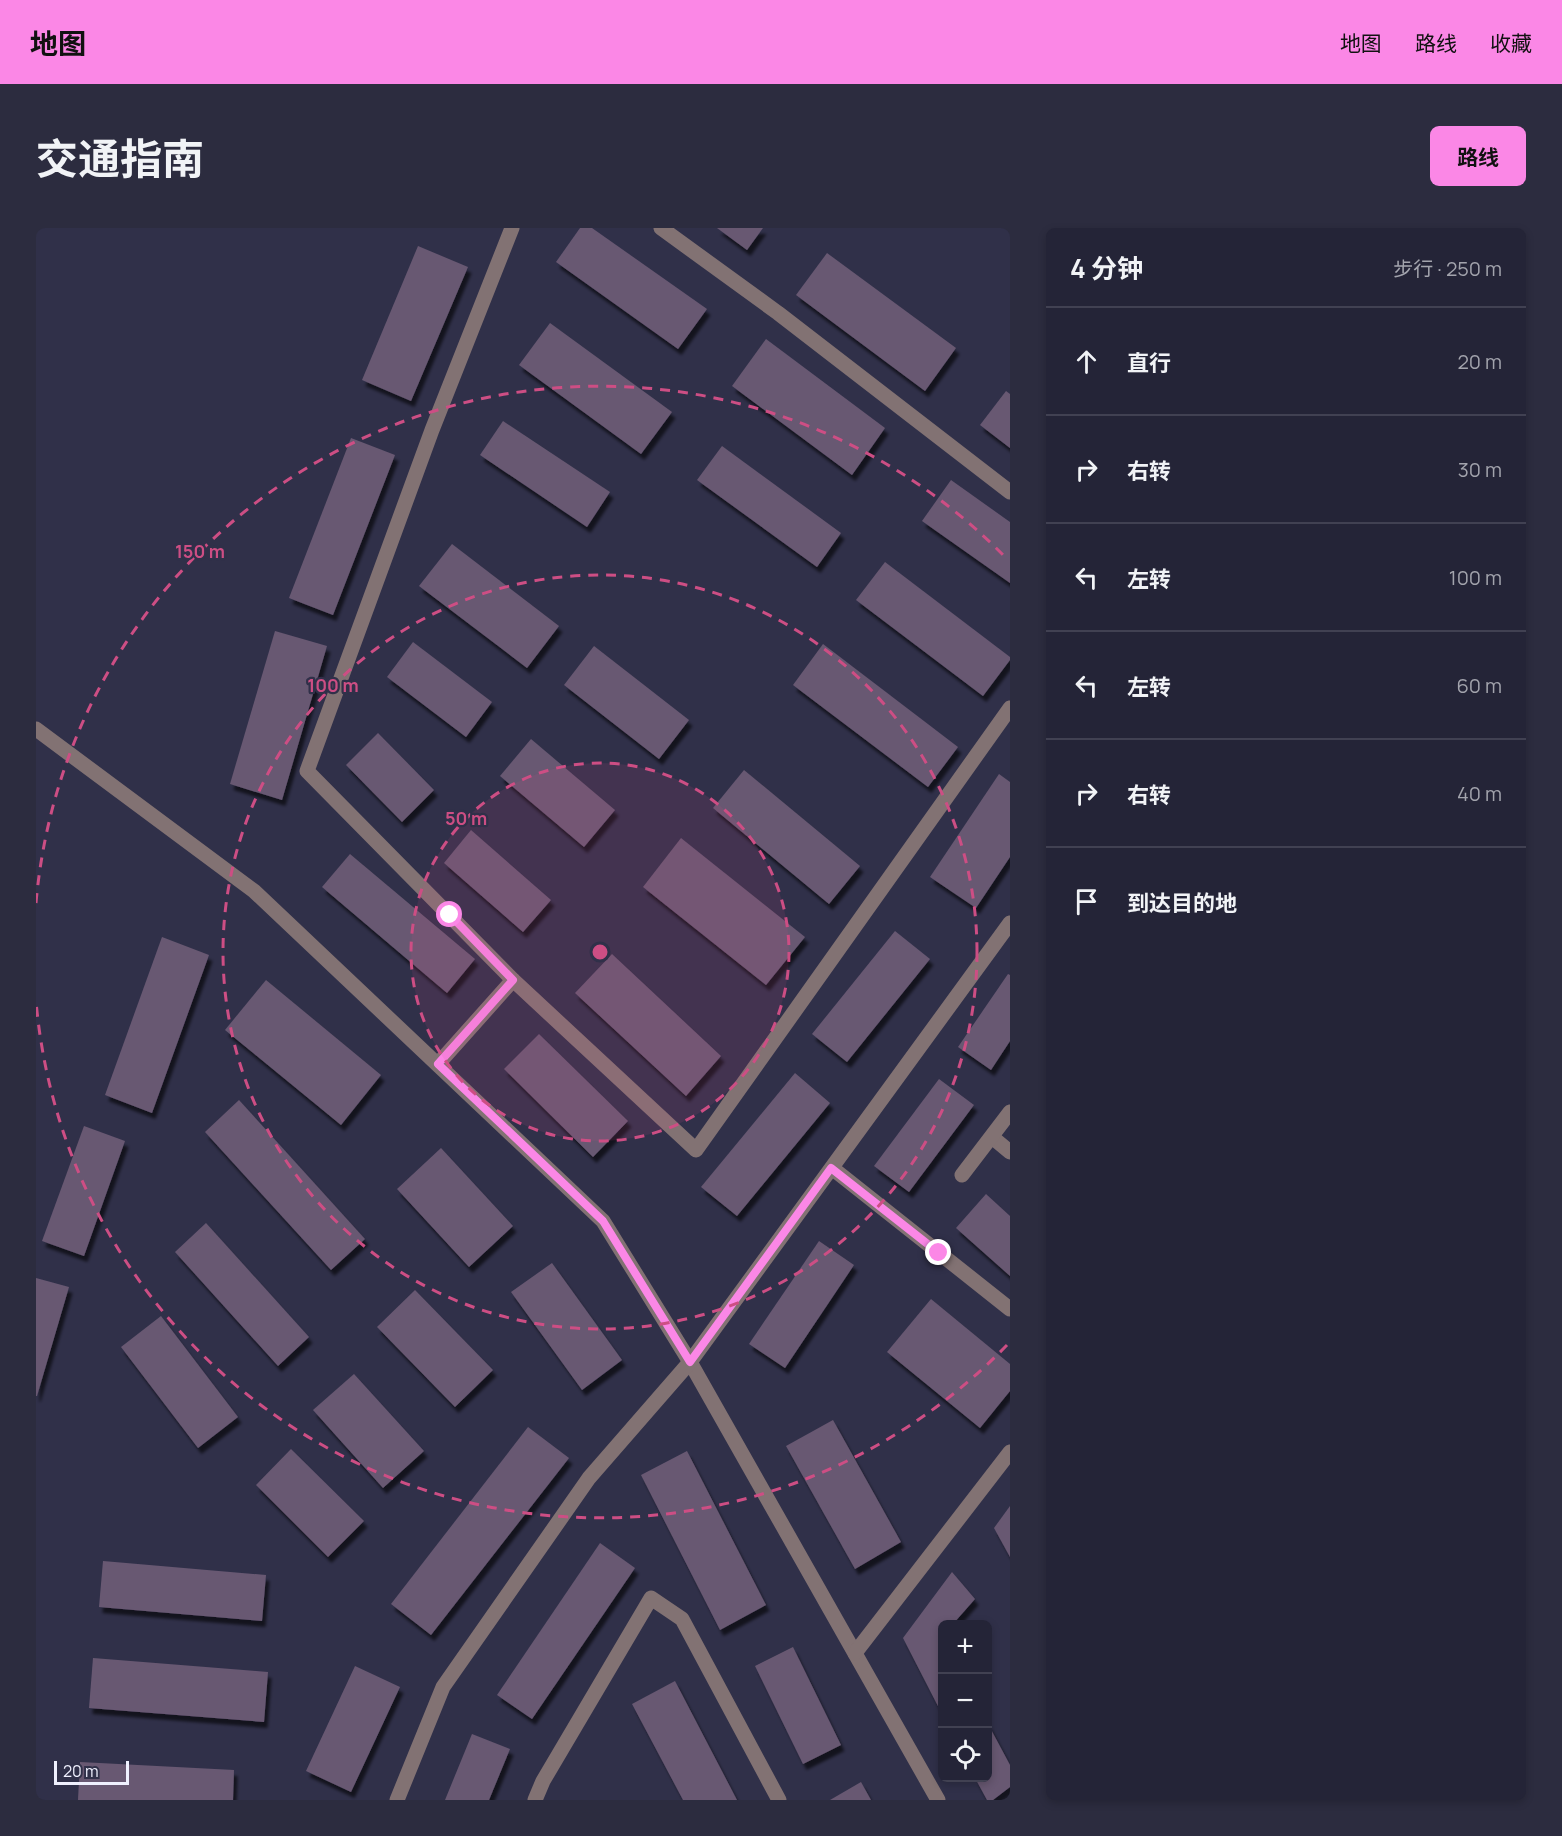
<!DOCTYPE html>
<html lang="zh">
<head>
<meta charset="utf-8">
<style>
  body { margin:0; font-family:Manrope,"Noto Sans SC",sans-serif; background:#2c2c3f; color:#f1f3f6 }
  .controls { position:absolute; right:18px; bottom:18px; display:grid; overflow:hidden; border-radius:9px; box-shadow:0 3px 9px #0003 }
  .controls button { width:54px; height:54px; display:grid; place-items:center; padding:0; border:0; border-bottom:2px solid #414152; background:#242437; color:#f1f3f6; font:30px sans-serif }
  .scale { position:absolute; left:18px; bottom:15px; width:75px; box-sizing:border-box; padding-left:6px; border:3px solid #eff0fe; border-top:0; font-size:16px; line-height:21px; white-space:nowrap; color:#eff0fe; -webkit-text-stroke:4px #303049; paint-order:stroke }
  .stop { position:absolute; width:18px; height:18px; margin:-14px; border:4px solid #fb87e6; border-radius:50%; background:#fff }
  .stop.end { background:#fb87e6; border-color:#fff; box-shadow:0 2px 6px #0008 }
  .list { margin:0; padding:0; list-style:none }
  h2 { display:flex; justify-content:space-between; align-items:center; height:78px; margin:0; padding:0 24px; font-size:26px }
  h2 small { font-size:20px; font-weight:400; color:#a3a4ad }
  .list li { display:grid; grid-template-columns:39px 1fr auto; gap:18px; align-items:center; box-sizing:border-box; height:108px; padding:0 24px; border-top:2px solid #414152 }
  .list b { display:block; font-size:22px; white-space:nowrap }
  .list em { font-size:20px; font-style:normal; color:#a3a4ad }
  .icon { flex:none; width:33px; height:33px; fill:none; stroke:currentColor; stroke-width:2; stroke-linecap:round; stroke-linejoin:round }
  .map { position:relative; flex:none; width:974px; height:1572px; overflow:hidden; border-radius:9px }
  header { display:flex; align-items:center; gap:36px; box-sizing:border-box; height:84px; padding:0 30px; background:#fb87e6; color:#111 }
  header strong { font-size:28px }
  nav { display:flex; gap:33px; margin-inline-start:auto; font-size:21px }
  .intro { display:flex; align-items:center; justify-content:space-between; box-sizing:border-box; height:144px; padding:0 36px }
  h1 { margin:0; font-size:42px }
  .button { padding:15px 27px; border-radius:9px; background:#fb87e6; color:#111; font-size:21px; font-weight:700 }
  main { display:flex; gap:36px; padding:0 36px }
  aside { flex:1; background:#242437; border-radius:9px; box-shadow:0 3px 9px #0003 }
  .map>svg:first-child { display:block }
  .building { fill:#685872; filter:url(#shadow) }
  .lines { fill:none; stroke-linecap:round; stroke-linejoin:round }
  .minor { stroke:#827273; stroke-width:15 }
  .route { stroke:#fb87e6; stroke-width:8 }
  .ring { fill:none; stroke:#cd4e84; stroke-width:3; stroke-dasharray:10 8 }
  .centre { fill:#cd4e84; stroke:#303049; stroke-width:3 }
  .ring-label { font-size:18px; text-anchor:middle; font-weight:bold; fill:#cd4e84; stroke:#303049; stroke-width:4.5; stroke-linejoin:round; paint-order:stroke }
</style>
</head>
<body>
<header>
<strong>地图</strong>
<nav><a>地图</a><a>路线</a><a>收藏</a></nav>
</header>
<div class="intro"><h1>交通指南</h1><a class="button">路线</a></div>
<main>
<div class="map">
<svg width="974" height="1572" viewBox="0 0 974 1572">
  <defs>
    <filter id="shadow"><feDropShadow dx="3.5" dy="6" stdDeviation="1.5" flood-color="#0009"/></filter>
  </defs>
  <rect width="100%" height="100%" fill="#303049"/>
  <!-- building -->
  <g class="building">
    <polygon points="544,0 556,0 671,81 642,121 520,34"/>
    <polygon points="681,0 727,0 711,22"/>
    <polygon points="382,18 432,39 375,173 326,152"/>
    <polygon points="791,25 920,120 889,163 760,67"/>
    <polygon points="514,95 636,184 605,226 483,137"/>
    <polygon points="730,111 849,200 816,247 696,158"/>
    <polygon points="970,163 974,166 974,220 944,197"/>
    <polygon points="467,193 574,264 551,299 444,227"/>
    <polygon points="315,210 359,227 297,387 253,370"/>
    <polygon points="686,218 805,305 781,339 661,252"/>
    <polygon points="915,252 974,294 974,355 886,293"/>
    <polygon points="416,316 523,398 491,440 383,358"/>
    <polygon points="849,334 974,429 974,432 947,468 820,372"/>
    <polygon points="239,403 291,418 246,572 194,556"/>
    <polygon points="377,414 456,474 430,509 351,449"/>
    <polygon points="787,416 922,519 892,559 757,457"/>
    <polygon points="558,418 653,492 623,531 528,457"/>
    <polygon points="342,505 398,562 366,594 310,537"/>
    <polygon points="495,511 579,582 548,619 464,548"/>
    <polygon points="708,542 824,638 793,676 677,580"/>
    <polygon points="963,546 974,554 974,629 940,680 894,649"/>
    <polygon points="435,602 515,672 487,704 408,635"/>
    <polygon points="645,610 769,709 730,757 607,659"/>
    <polygon points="314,626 439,731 411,765 286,659"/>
    <polygon points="859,703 894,731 811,834 776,806"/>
    <polygon points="126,709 173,727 116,885 69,867"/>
    <polygon points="576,726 685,828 650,868 539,765"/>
    <polygon points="972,746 974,747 974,813 955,842 922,819"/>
    <polygon points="230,752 345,847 305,897 189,802"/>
    <polygon points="503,806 592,893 557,929 468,841"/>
    <polygon points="759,845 794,875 701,988 665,959"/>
    <polygon points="903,851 938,877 873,964 838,938"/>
    <polygon points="203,872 329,1011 295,1042 169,904"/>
    <polygon points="48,898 89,913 48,1028 6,1013"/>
    <polygon points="405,920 477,998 433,1039 361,961"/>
    <polygon points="950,966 974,988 974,1048 920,1000"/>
    <polygon points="170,995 273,1109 242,1138 139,1024"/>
    <polygon points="783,1013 818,1037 749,1140 713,1116"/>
    <polygon points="516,1035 586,1132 546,1162 475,1064"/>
    <polygon points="0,1050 33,1059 1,1168 0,1168"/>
    <polygon points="379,1062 457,1142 419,1179 341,1099"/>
    <polygon points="895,1071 974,1136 974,1163 944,1200 851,1124"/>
    <polygon points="125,1088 202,1189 162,1220 85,1119"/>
    <polygon points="318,1146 388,1223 347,1260 277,1182"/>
    <polygon points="797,1192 865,1314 819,1341 750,1218"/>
    <polygon points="492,1199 533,1230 395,1407 355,1376"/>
    <polygon points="255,1221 328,1293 292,1329 220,1257"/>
    <polygon points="651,1223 730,1377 684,1402 605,1247"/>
    <polygon points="974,1278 974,1329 958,1300"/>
    <polygon points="564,1315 599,1340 496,1491 461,1467"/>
    <polygon points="67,1333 230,1347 226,1393 63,1379"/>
    <polygon points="916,1344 939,1371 917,1396 906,1396 906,1486 867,1410"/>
    <polygon points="757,1419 805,1517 767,1536 719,1438"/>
    <polygon points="57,1430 232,1444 228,1494 53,1480"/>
    <polygon points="319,1438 364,1459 315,1564 270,1543"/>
    <polygon points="639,1453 701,1572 647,1572 596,1476"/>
    <polygon points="951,1494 974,1537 974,1559 957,1572 951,1572 939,1550 951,1550"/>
    <polygon points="436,1506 474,1521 453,1572 409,1572"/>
    <polygon points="44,1534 198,1542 197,1572 42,1572"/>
    <polygon points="825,1554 835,1572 794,1572"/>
  </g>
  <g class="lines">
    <!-- minor -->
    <g class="minor">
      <polyline points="476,0 396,202 271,543 477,752 660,922 974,480"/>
      <polyline points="625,0 742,85 974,264"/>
      <polyline points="0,501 218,663 567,993 654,1134 902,1572"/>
      <polyline points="402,836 477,752"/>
      <polyline points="956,909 974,924"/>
      <polyline points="796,940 974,1081"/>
      <polyline points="926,947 974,884"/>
      <polyline points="819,1425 974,1224"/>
      <polyline points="361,1572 407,1459 553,1250 654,1134 974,695"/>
      <polyline points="499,1572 507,1553 615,1370 646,1391 743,1572"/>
    </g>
  </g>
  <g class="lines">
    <!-- route -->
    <polyline class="route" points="414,687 477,752 402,836 567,993 654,1134 795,940 903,1025"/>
  </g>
  <!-- distance rings -->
  <circle cx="564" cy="724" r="189" fill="#cd4e84" fill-opacity=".12"/>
  <g class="ring">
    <circle cx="564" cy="724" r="189"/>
    <circle cx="564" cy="724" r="377"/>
    <path d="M971 1117A566 566 0 0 1 0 773M0 675A566 566 0 0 1 971 331"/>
  </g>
  <circle cx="564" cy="724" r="9" class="centre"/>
  <g class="ring-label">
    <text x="164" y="330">150 m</text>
    <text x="297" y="464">100 m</text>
    <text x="430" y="597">50 m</text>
  </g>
</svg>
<div class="controls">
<button>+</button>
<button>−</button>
<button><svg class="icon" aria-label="locate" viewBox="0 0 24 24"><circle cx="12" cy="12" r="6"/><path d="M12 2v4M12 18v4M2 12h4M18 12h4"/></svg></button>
</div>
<div class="scale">20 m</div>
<div class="stop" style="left:414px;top:687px"></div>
<div class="stop end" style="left:903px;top:1025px"></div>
</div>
<aside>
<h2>4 分钟<small>步行 · 250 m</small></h2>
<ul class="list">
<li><svg class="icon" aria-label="ahead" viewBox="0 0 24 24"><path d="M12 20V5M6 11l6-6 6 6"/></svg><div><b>直行</b></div><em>20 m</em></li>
<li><svg class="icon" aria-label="right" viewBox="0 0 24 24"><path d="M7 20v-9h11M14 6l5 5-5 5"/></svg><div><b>右转</b></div><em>30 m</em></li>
<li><svg class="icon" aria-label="left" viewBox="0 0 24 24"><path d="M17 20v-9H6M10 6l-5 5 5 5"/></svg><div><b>左转</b></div><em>100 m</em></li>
<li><svg class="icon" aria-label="left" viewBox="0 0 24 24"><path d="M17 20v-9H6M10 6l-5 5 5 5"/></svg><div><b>左转</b></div><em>60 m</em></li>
<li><svg class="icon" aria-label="right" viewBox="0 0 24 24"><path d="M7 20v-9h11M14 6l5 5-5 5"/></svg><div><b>右转</b></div><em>40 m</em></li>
<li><svg class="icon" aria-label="arrive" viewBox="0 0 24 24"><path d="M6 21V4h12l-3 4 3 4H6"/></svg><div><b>到达目的地</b></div></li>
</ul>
</aside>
</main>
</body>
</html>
